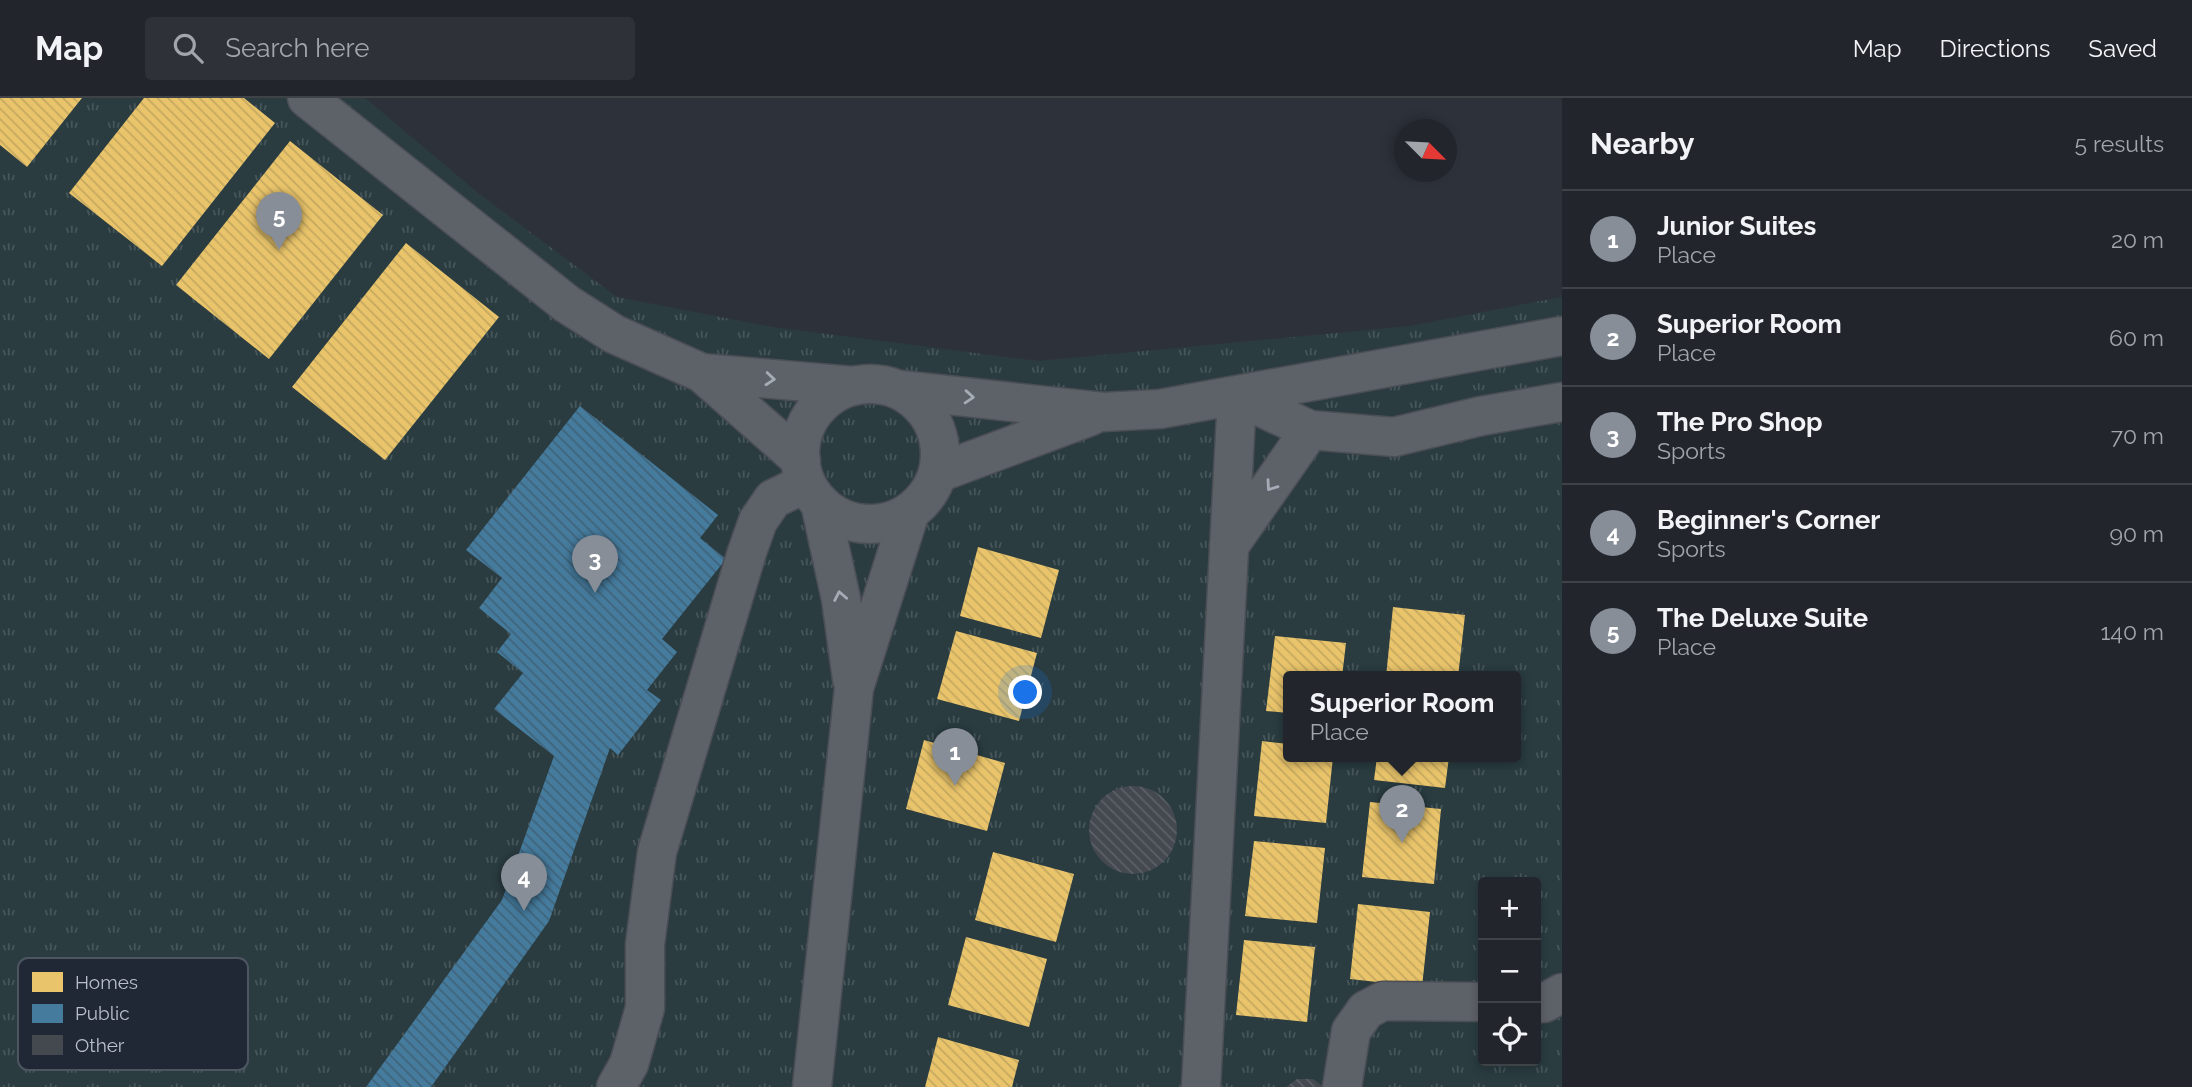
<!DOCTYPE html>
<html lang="en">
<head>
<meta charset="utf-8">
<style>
  body { margin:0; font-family:Raleway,sans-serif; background:#2e3238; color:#f1f3f6 }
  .controls { position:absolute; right:21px; bottom:21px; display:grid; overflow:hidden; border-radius:7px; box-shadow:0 4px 10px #0003 }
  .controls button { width:63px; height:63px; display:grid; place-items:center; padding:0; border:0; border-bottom:2px solid #3f4348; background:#22262c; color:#f1f3f6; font:35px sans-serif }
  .compass { position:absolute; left:1394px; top:21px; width:63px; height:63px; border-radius:50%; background:#22262c; box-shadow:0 4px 10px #0003; rotate:114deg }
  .you { position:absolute; left:1026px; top:595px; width:24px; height:24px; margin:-18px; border:5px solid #fff; border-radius:50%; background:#1a73e8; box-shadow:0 0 0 10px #1a73e833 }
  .badge { display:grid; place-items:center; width:46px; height:46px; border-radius:50%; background:#878e98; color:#fff; font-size:23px; font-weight:700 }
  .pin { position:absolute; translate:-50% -58px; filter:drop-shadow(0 2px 4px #0008) }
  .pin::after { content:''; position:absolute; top:37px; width:24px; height:21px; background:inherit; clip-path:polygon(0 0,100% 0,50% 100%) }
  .popup { position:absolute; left:1283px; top:573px; width:238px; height:91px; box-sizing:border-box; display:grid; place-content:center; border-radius:7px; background:#22262c; filter:drop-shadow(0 2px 5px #0005); font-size:23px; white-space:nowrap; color:#a2a5a9 }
  .popup b { font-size:26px; color:#f1f3f6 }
  .popup::after { content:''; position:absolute; left:50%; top:100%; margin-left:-14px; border:14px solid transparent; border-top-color:#22262c }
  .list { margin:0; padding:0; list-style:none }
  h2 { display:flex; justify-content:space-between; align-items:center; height:91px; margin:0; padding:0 28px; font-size:30px }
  h2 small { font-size:23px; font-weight:400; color:#a2a5a9 }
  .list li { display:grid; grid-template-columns:46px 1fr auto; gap:21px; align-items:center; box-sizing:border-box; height:98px; padding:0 28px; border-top:2px solid #3f4348 }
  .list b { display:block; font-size:26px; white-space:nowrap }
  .list p { margin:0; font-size:23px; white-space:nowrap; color:#a2a5a9 }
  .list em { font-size:23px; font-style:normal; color:#a2a5a9 }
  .icon { flex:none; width:38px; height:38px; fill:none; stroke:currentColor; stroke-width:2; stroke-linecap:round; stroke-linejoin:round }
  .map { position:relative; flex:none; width:1562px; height:989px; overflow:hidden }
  header { display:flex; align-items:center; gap:42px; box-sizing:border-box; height:98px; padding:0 35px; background:#22262c; border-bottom:2px solid #3f4348 }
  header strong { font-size:33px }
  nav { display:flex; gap:38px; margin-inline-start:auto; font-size:24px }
  .search { width:490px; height:63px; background:#2e3238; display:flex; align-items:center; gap:18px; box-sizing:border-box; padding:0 24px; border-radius:7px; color:#a2a5a9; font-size:26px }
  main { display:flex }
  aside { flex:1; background:#22262c }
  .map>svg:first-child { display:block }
  .grass { fill:url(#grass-tufts); fill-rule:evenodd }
  .homes { fill:url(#homes-back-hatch) }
  .public { fill:url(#public-back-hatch) }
  .building { fill:url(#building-back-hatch) }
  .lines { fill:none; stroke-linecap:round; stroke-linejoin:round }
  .minor-casing { stroke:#4b4e54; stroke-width:41 }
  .minor { stroke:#5d6168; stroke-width:38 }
  .oneway { stroke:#a6acb6 }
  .key { fill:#202835; stroke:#4e5562; stroke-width:2 }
  .key-label { font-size:19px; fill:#b8bfca }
</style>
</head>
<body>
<header>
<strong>Map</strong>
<div class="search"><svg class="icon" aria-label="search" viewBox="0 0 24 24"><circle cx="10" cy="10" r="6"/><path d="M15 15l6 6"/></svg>Search here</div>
<nav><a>Map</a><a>Directions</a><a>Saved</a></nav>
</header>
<main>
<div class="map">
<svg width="1562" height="989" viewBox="0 0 1562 989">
  <defs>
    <pattern id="grass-tufts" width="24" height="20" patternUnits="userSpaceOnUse" patternTransform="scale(1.75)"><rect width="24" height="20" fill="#2a3c40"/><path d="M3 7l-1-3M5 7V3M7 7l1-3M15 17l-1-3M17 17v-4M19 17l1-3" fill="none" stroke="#47565a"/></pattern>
    <pattern id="homes-back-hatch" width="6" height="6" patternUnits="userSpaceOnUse" patternTransform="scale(1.75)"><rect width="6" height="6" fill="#e9c46a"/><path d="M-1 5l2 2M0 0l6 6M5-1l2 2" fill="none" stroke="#c5a861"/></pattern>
    <pattern id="public-back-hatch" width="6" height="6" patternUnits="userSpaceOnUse" patternTransform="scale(1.75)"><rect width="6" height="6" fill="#457b9d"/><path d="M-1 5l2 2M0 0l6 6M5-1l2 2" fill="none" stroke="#40647b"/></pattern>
    <pattern id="building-back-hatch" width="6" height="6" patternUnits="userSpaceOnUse" patternTransform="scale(1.75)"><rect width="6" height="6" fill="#44484f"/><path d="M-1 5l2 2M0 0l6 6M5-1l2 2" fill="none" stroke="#5d6167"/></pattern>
  </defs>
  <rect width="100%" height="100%" fill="#2d323a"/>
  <!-- grass -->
  <path class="grass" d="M0,0H365L478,95L617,199L772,229L1038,263L1410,228L1562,199V989H0ZM1288,579H1516V659H1288ZM1483,784H1536V963H1483Z"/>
  <!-- homes -->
  <g class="homes">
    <polygon points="0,0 82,0 27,69 0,47"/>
    <polygon points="144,0 244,0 275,25 162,168 69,95"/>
    <polygon points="290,43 383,117 269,261 176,187"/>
    <polygon points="406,145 499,219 385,362 292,289"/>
    <polygon points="978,449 1059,472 1041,540 960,518"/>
    <polygon points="1393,509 1465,517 1458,579 1386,579"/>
    <polygon points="956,533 1037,555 1019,623 937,601"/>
    <polygon points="1275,538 1346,545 1342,579 1288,579 1288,615 1266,613"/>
    <polygon points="924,642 1005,665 987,733 906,711"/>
    <polygon points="1262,643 1288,646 1288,659 1333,659 1326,725 1254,718"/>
    <polygon points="1377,659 1449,659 1445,690 1374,682"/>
    <polygon points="1370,704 1441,711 1434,786 1362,779"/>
    <polygon points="1254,743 1325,750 1317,825 1245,818"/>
    <polygon points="993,754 1074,776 1056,844 975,822"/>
    <polygon points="1358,806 1430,814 1422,889 1350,881"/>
    <polygon points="966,839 1047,861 1029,929 948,907"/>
    <polygon points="1244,842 1315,849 1307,924 1236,917"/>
    <polygon points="938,939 1019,962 1012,989 925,989"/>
  </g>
  <!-- public -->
  <polygon class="public" points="580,308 718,417 700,440 726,461 662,541 677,554 647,592 661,602 618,657 610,650 549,823 431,989 366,989 502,802 554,658 494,611 523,575 497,554 511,536 479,510 502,480 466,452"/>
  <!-- building -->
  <g class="building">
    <circle cx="1133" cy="732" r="44"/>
    <polygon points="1297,981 1313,981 1324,989 1286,989"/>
  </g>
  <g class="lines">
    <defs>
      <g id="minor">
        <polyline points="307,0 567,206 614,236 702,275 853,288"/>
        <polyline points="702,275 801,362"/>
        <circle cx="870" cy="356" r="70"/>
        <polyline points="901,292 1103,314 1160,311 1562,238"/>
        <polyline points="938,375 1091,318"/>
        <polyline points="820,405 841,501 852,581"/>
        <polyline points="1229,448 1310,332"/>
        <polyline points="1536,905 1544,905 1562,895"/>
        <polyline points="616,989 629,966 645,910 645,846 657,754 747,454 758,423 773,401 806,385"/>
        <polyline points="812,989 854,590 910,414"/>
        <polyline points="1201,989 1237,298 1310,332 1394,339 1481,318 1562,304"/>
        <polyline points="1342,989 1351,933 1366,912 1383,903 1483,904"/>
      </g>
    </defs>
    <!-- minor casing -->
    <use href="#minor" class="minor-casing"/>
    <!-- minor -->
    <use href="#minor" class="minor"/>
  </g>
  <!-- one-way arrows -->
  <defs><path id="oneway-chevron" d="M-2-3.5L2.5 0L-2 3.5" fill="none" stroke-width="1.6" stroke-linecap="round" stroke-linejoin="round" transform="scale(1.75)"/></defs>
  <g class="oneway">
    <use href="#oneway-chevron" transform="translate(770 281) rotate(5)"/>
    <use href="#oneway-chevron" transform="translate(969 299) rotate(4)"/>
    <use href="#oneway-chevron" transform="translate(1271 388) rotate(125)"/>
    <use href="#oneway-chevron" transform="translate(840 498) rotate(-101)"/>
  </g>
  <!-- legend -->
  <rect x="18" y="860" width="230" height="112" rx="10" class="key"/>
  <rect x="32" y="874" width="31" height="20" fill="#e9c46a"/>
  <rect x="32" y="906" width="31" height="19" fill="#457b9d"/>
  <rect x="32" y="937" width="31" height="20" fill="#44484f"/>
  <g class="key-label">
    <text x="75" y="891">Homes</text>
    <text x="75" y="922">Public</text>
    <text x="75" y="954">Other</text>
  </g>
</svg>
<div class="controls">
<button>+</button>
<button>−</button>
<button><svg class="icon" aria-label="locate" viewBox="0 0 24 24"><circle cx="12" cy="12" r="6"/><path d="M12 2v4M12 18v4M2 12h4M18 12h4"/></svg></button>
</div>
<svg class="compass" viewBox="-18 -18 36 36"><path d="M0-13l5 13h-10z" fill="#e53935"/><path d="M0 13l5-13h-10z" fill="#a2a5a9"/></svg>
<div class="you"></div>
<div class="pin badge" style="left:955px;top:688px">1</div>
<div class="pin badge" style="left:1402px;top:745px">2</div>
<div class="popup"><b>Superior Room</b>Place</div>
<div class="pin badge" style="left:595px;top:495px">3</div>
<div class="pin badge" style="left:524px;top:813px">4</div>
<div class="pin badge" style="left:279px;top:152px">5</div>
</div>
<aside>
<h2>Nearby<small>5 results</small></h2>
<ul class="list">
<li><span class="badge">1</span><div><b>Junior Suites</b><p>Place</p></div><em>20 m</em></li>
<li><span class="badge">2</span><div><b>Superior Room</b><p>Place</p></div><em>60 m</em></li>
<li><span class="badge">3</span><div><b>The Pro Shop</b><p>Sports</p></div><em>70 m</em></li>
<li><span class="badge">4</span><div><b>Beginner's Corner</b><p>Sports</p></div><em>90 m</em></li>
<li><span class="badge">5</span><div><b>The Deluxe Suite</b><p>Place</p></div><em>140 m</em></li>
</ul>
</aside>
</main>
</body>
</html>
